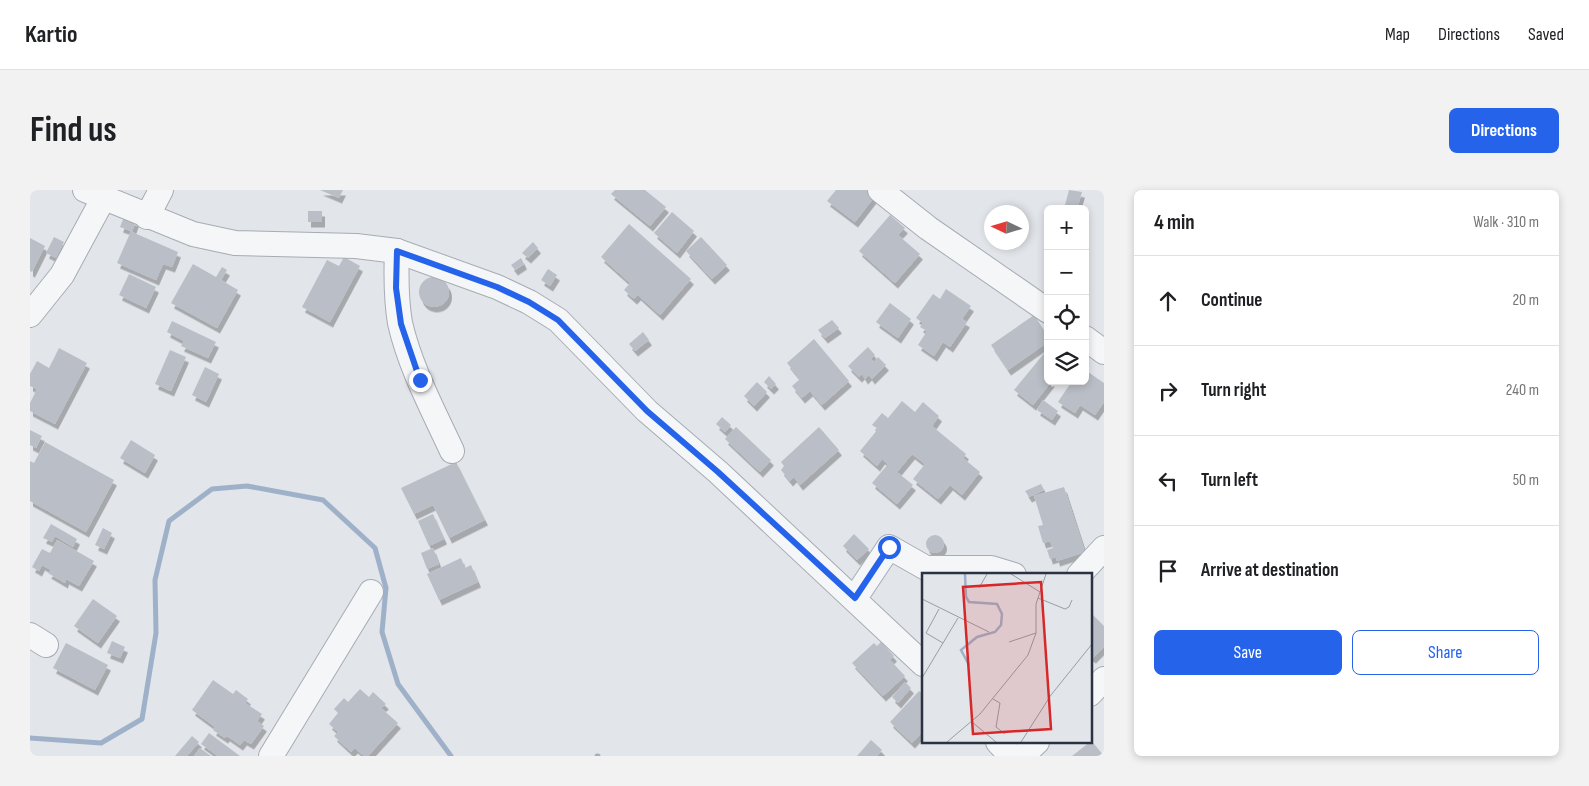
<!DOCTYPE html>
<html lang="en">
<head>
<meta charset="utf-8">
<style>
  body { margin:0; font-family:"Sofia Sans Condensed",sans-serif; background:#f2f2f2; color:#202124 }
  .controls { position:absolute; right:15px; top:15px; display:grid; overflow:hidden; border-radius:8px; box-shadow:0 2px 8px #0003 }
  .controls button { width:45px; height:45px; display:grid; place-items:center; padding:0; border:0; border-bottom:1px solid #e0e0e0; background:#fff; color:#202124; font:25px sans-serif }
  .compass { position:absolute; left:954px; top:15px; width:45px; height:45px; border-radius:50%; background:#fff; box-shadow:0 2px 8px #0003; rotate:274deg }
  .stop { position:absolute; width:15px; height:15px; margin:-11px; border:4px solid #2563eb; border-radius:50%; background:#fff }
  .stop.end { background:#2563eb; border-color:#fff; box-shadow:0 1px 5px #0008 }
  .list { margin:0; padding:0; list-style:none }
  h2 { display:flex; justify-content:space-between; align-items:center; height:65px; margin:0; padding:0 20px; font-size:21px }
  h2 small { font-size:16px; font-weight:400; color:#757577 }
  .list li { display:grid; grid-template-columns:32px 1fr auto; gap:15px; align-items:center; box-sizing:border-box; height:90px; padding:0 20px; border-top:1px solid #e0e0e0 }
  .list b { display:block; font-size:19px; white-space:nowrap }
  .list em { font-size:16px; font-style:normal; color:#757577 }
  .actions { display:flex; gap:10px; padding:15px 20px }
  .actions a { flex:1; padding:11px 0; border:1px solid #2563eb; border-radius:8px; text-align:center; font-size:18px; color:#2563eb }
  .actions .main { background:#2563eb; color:#fff }
  .icon { flex:none; width:28px; height:28px; fill:none; stroke:currentColor; stroke-width:2; stroke-linecap:round; stroke-linejoin:round }
  .map { position:relative; flex:none; width:1074px; height:566px; overflow:hidden; border-radius:8px }
  header { display:flex; align-items:center; gap:30px; box-sizing:border-box; height:70px; padding:0 25px; background:#fff; border-bottom:1px solid #e0e0e0 }
  header strong { font-size:24px }
  nav { display:flex; gap:28px; margin-inline-start:auto; font-size:18px }
  .intro { display:flex; align-items:center; justify-content:space-between; box-sizing:border-box; height:120px; padding:0 30px }
  h1 { margin:0; font-size:35px }
  .button { padding:12px 22px; border-radius:8px; background:#2563eb; color:#fff; font-size:18px; font-weight:700 }
  main { display:flex; gap:30px; padding:0 30px }
  aside { flex:1; background:#fff; border-radius:8px; box-shadow:0 2px 8px #0003 }
  .map>svg:first-child { display:block }
  .lines { fill:none; stroke-linecap:round; stroke-linejoin:round }
  .stream { stroke:#9fb1c8; stroke-width:5 }
  .building { fill:#babec7; filter:url(#shadow) }
  .minor-casing { stroke:#a7acb4; stroke-width:26 }
  .minor { stroke:#f5f6f8; stroke-width:24 }
  .route { stroke:#2563eb; stroke-width:6 }
  .inset-river { fill:none; stroke:#9fb1c8; stroke-width:2.5 }
  .inset-road { fill:none; stroke:#999da6; stroke-width:1 }
  .view { fill:#d62828; fill-opacity:0.15; stroke:#d62828; stroke-width:2.5 }
  .inset-edge { fill:none; stroke:#2b3241; stroke-width:2.5 }
</style>
</head>
<body>
<header>
<strong>Kartio</strong>
<nav><a>Map</a><a>Directions</a><a>Saved</a></nav>
</header>
<div class="intro"><h1>Find us</h1><a class="button">Directions</a></div>
<main>
<div class="map">
<svg width="1074" height="566" viewBox="0 0 1074 566">
  <defs>
    <filter id="shadow"><feDropShadow dx="3" dy="5.5" stdDeviation="0" flood-color="#0004"/></filter>
  </defs>
  <rect width="100%" height="100%" fill="#e2e5ea"/>
  <g class="lines">
    <!-- stream -->
    <g class="stream">
      <polyline points="0,548 71,553 112,529 126,443 125,390 139,331 182,299 217,296 293,310 345,358 356,398 352,442 368,494 421,566"/>
      <polyline points="567,566 568,566"/>
    </g>
  </g>
  <!-- building -->
  <g class="building">
    <polygon points="290,0 313,0 309,8"/>
    <polygon points="585,0 615,0 636,17 620,36 581,4"/>
    <polygon points="806,0 836,0 845,6 825,32 797,11"/>
    <polygon points="1039,0 1052,2 1047,19 1034,19"/>
    <rect x="278" y="21" width="14" height="11"/>
    <polygon points="642,22 664,41 647,63 624,43"/>
    <polygon points="860,25 875,38 868,45 890,64 865,93 829,61"/>
    <polygon points="94,27 106,31 102,42 148,62 142,77 133,74 126,90 87,73 101,41 90,37"/>
    <polygon points="599,34 661,89 630,125 608,105 604,109 594,100 600,93 571,67"/>
    <polygon points="24,47 34,52 26,68 16,63"/>
    <polygon points="671,47 697,75 682,89 656,61"/>
    <polygon points="0,48 15,56 2,82 0,81"/>
    <polygon points="503,52 508,58 498,68 492,63"/>
    <polygon points="314,67 330,76 300,132 272,117 297,70 309,76"/>
    <polygon points="491,68 494,74 485,80 481,75"/>
    <polygon points="163,74 186,87 192,77 197,80 191,90 208,100 187,138 141,113"/>
    <polygon points="518,79 527,85 520,96 511,90"/>
    <polygon points="99,84 126,97 116,118 89,105"/>
    <circle cx="404" cy="102" r="15"/>
    <polygon points="916,99 941,116 932,129 937,132 920,157 913,152 904,166 888,155 897,141 890,137 893,133 886,128 903,104 910,109"/>
    <polygon points="860,113 881,129 868,148 846,132"/>
    <polygon points="1004,125 1018,146 1018,152 978,180 961,155"/>
    <polygon points="802,130 809,138 795,148 788,140"/>
    <polygon points="142,131 186,152 178,168 151,156 154,151 137,142"/>
    <polygon points="613,142 619,150 605,161 599,154"/>
    <polygon points="784,149 819,191 792,215 780,201 772,208 762,196 770,189 757,173"/>
    <polygon points="838,157 845,165 841,169 844,172 848,167 856,175 842,189 839,185 835,189 832,184 829,187 818,176"/>
    <polygon points="29,158 57,173 25,234 0,221 0,213 7,199 0,196 0,184 7,171 19,178"/>
    <polygon points="140,160 156,167 141,201 125,194"/>
    <polygon points="1016,161 1018,162 1018,191 1022,191 1003,215 984,200"/>
    <polygon points="175,177 189,184 176,212 162,205"/>
    <polygon points="1055,180 1074,193 1074,212 1065,225 1050,215 1045,223 1028,212 1042,191 1055,191"/>
    <polygon points="739,186 746,194 741,199 734,192"/>
    <polygon points="727,192 737,202 724,216 714,206"/>
    <polygon points="1013,210 1028,221 1022,230 1007,220"/>
    <polygon points="872,211 885,222 893,212 909,226 902,236 936,264 933,268 950,282 932,305 920,295 908,309 883,289 895,274 882,264 867,282 883,295 867,314 842,293 858,274 852,269 847,276 830,261 848,239 842,235 852,223 858,228"/>
    <polygon points="692,227 701,235 695,242 686,234"/>
    <polygon points="706,237 741,270 730,282 695,249"/>
    <polygon points="789,237 809,260 770,295 764,287 760,291 751,280 754,276 751,272"/>
    <polygon points="0,240 12,246 6,258 0,255"/>
    <polygon points="101,250 125,265 115,283 90,268"/>
    <polygon points="15,252 84,290 56,342 0,311 0,271 4,273"/>
    <polygon points="426,272 455,330 419,348 403,315 384,324 371,298"/>
    <polygon points="1011,294 1014,300 999,307 995,301"/>
    <polygon points="1034,297 1055,362 1027,371 1026,367 1020,369 1017,360 1023,358 1020,351 1013,353 1008,336 1013,335 1004,306"/>
    <polygon points="403,324 414,349 399,356 388,331"/>
    <polygon points="21,334 47,349 43,357 25,346 22,352 13,348"/>
    <polygon points="73,338 82,343 74,359 65,355"/>
    <polygon points="824,344 839,359 827,370 813,356"/>
    <circle cx="905" cy="354" r="9"/>
    <polygon points="27,350 64,371 49,396 36,389 35,393 18,383 21,380 12,375 9,381 2,377 12,359 20,363"/>
    <polygon points="403,358 409,374 397,379 391,363"/>
    <polygon points="431,368 435,378 441,375 448,392 409,410 397,384"/>
    <polygon points="63,409 87,426 68,453 44,436"/>
    <polygon points="1060,422 1074,436 1074,457 1063,468 1060,466"/>
    <polygon points="82,451 95,457 90,468 77,463"/>
    <polygon points="851,452 864,466 860,470 875,486 853,506 822,473 844,453 847,456"/>
    <polygon points="36,453 78,475 65,500 23,478"/>
    <polygon points="183,490 203,504 206,500 218,509 215,513 232,524 227,531 234,536 221,554 214,550 210,555 197,546 195,548 183,540 185,537 162,520"/>
    <polygon points="875,492 881,498 868,513 862,507"/>
    <polygon points="330,499 339,507 343,502 356,514 351,518 368,533 338,566 334,566 325,558 321,562 304,546 308,542 299,534 308,523 304,519 314,508 318,512"/>
    <polygon points="889,501 893,504 893,541 882,553 860,532"/>
    <polygon points="179,543 210,566 188,566 171,554"/>
    <polygon points="162,546 169,552 157,566 145,566"/>
    <polygon points="1060,549 1074,566 1042,566 1060,552"/>
    <polygon points="841,550 852,560 847,566 827,566"/>
    <polygon points="170,558 181,566 164,566"/>
  </g>
  <g class="lines">
    <defs>
      <g id="minor">
        <polyline points="55,0 163,44 205,53 326,56 367,61 467,97 499,112 528,130 617,221 688,282 893,474"/>
        <polyline points="850,0 898,38 1018,121"/>
        <polyline points="117,27 131,0"/>
        <path d="M367,61C366,85 366,109 370,133C380,177 403,220 422,261"/>
        <polyline points="0,125 32,85 73,9"/>
        <polyline points="1055,148 1074,162"/>
        <polyline points="1049,385 1074,358"/>
        <polyline points="825,408 859,357 896,378 961,378 984,385"/>
        <polyline points="0,445 16,455"/>
        <polyline points="1060,504 1074,489"/>
        <polyline points="968,552 981,566"/>
        <polyline points="241,566 341,402"/>
        <polyline points="992,566 1007,552"/>
      </g>
    </defs>
    <!-- minor casing -->
    <use href="#minor" class="minor-casing"/>
    <!-- minor -->
    <use href="#minor" class="minor"/>
  </g>
  <g class="lines">
    <!-- route -->
    <polyline class="route" points="390,190 371,134 366,98 367,61 467,97 499,112 528,130 617,221 688,282 825,408 859,357"/>
  </g>
  <!-- overview -->
  <g transform="translate(892 383)">
    <rect width="170" height="170" fill="#e2e5ea"/>
    <path class="inset-river" d="M43,1L44,24L47,29L75,31L80,41L79,52L73,59L55,64L39,77L47,92"/>
    <path class="inset-road" d="M89,1L118,19M57,15L65,1M116,25L143,36L147,34L150,27M0,26L67,59M17,36L4,60L21,70M87,69L114,60M0,105L36,45M71,126L78,130L74,154L83,161M50,149L74,169M25,169L58,141L106,82L114,60V31L124,1M99,169L129,122L170,71"/>
    <path class="view" d="M119,9L129,156L51,161L41,14Z"/>
    <rect width="170" height="170" class="inset-edge"/>
  </g>
</svg>
<div class="controls">
<button>+</button>
<button>−</button>
<button><svg class="icon" aria-label="locate" viewBox="0 0 24 24"><circle cx="12" cy="12" r="6"/><path d="M12 2v4M12 18v4M2 12h4M18 12h4"/></svg></button>
<button><svg class="icon" aria-label="layers" viewBox="0 0 24 24"><path d="M12 4l9 5-9 5-9-5zM3 14l9 5 9-5"/></svg></button>
</div>
<svg class="compass" viewBox="-18 -18 36 36"><path d="M0-13l5 13h-10z" fill="#e53935"/><path d="M0 13l5-13h-10z" fill="#757577"/></svg>
<div class="stop" style="left:859px;top:357px"></div>
<div class="stop end" style="left:390px;top:190px"></div>
</div>
<aside>
<h2>4 min<small>Walk · 310 m</small></h2>
<ul class="list">
<li><svg class="icon" aria-label="ahead" viewBox="0 0 24 24"><path d="M12 20V5M6 11l6-6 6 6"/></svg><div><b>Continue</b></div><em>20 m</em></li>
<li><svg class="icon" aria-label="right" viewBox="0 0 24 24"><path d="M7 20v-9h11M14 6l5 5-5 5"/></svg><div><b>Turn right</b></div><em>240 m</em></li>
<li><svg class="icon" aria-label="left" viewBox="0 0 24 24"><path d="M17 20v-9H6M10 6l-5 5 5 5"/></svg><div><b>Turn left</b></div><em>50 m</em></li>
<li><svg class="icon" aria-label="arrive" viewBox="0 0 24 24"><path d="M6 21V4h12l-3 4 3 4H6"/></svg><div><b>Arrive at destination</b></div></li>
</ul>
<div class="actions"><a class="main">Save</a><a>Share</a></div>
</aside>
</main>
</body>
</html>
